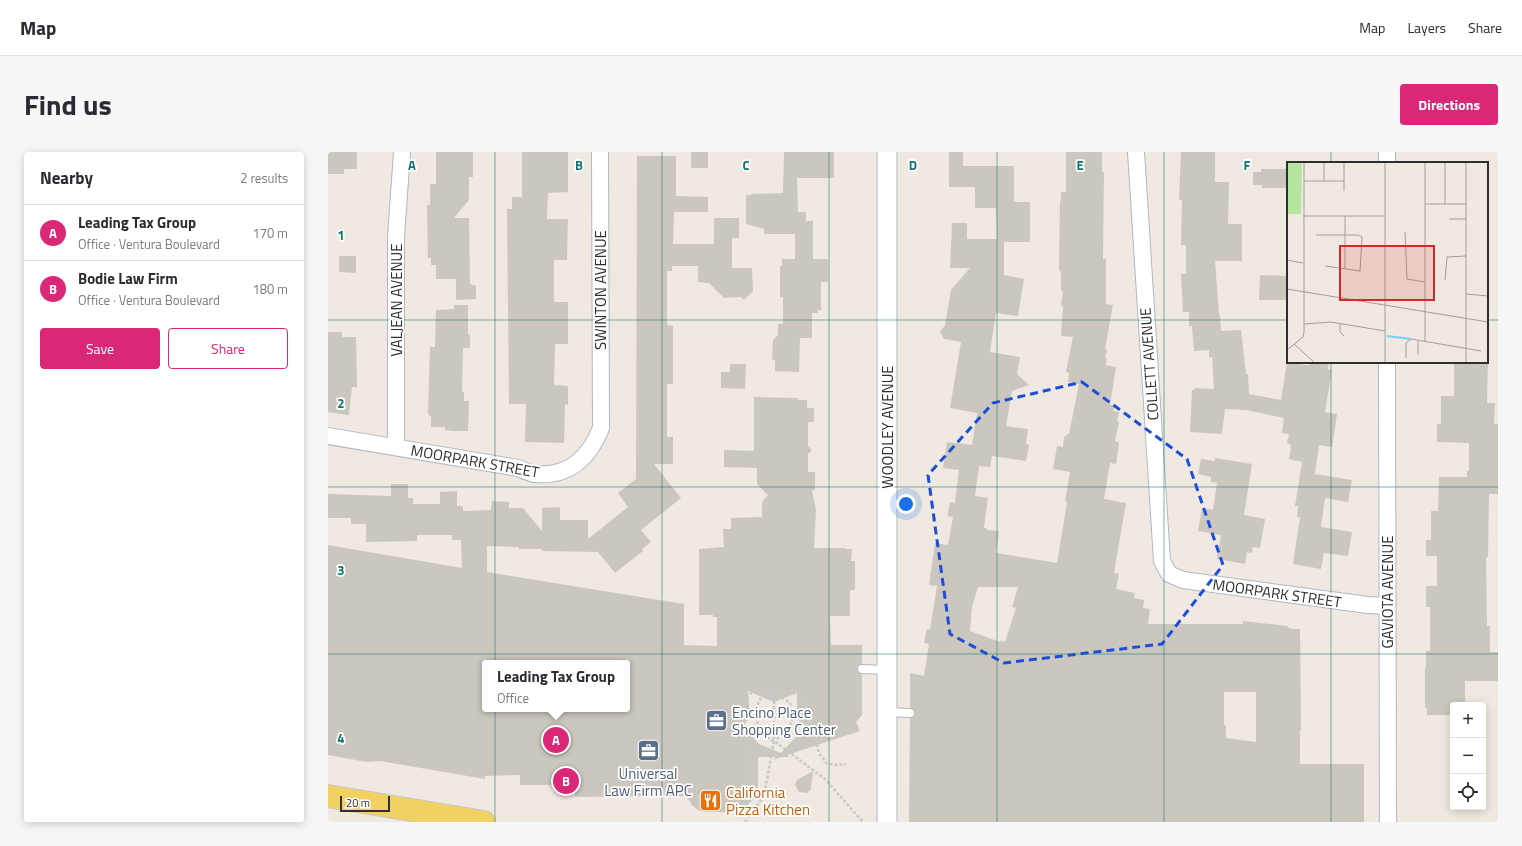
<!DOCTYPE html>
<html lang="en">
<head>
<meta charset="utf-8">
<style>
  body { margin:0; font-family:"Titillium Web",sans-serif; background:#f7f7f7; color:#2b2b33 }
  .controls { position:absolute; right:12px; bottom:12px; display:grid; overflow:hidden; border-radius:4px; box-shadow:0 2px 10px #0003 }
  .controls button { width:36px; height:36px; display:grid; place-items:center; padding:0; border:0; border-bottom:1px solid #e1e1e2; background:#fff; color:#2b2b33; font:20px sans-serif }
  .scale { position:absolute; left:12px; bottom:10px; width:50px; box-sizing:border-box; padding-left:4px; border:2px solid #2e2e2e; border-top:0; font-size:11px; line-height:14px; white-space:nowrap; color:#2e2e2e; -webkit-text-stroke:3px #fff; paint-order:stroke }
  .you { position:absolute; left:578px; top:352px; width:14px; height:14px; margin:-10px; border:3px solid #fff; border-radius:50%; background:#1a73e8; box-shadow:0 0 0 6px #1a73e833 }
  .badge { display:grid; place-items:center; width:26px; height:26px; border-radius:50%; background:#db2777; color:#fff; font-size:13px; font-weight:700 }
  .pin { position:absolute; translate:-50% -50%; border:2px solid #fff; box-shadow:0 1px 4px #0006 }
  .popup { position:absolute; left:154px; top:508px; width:148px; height:52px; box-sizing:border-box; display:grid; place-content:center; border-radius:4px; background:#fff; filter:drop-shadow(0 1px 3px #0005); font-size:13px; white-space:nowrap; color:#7c7c81 }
  .popup b { font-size:15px; color:#2b2b33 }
  .popup::after { content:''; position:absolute; left:50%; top:100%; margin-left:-8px; border:8px solid transparent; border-top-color:#fff }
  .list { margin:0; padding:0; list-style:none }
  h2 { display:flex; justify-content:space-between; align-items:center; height:52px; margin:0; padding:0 16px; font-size:17px }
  h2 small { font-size:13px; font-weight:400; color:#7c7c81 }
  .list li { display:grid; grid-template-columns:26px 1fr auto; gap:12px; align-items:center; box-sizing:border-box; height:56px; padding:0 16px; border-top:1px solid #e1e1e2 }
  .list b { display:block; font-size:15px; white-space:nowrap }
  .list p { margin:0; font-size:13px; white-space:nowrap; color:#7c7c81 }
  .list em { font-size:13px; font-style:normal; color:#7c7c81 }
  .actions { display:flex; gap:8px; padding:12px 16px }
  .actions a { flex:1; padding:9px 0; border:1px solid #db2777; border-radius:4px; text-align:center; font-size:14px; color:#db2777 }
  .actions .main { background:#db2777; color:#fff }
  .icon { flex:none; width:22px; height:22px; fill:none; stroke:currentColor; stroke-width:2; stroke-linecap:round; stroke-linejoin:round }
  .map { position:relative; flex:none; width:1170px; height:670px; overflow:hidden; border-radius:4px }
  header { display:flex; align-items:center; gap:24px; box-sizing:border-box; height:56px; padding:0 20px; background:#fff; border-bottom:1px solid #e1e1e2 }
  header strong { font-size:19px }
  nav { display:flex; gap:22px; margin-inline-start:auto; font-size:14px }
  .intro { display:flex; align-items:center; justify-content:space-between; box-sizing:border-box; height:96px; padding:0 24px }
  h1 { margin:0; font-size:28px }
  .button { padding:10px 18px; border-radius:4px; background:#db2777; color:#fff; font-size:14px; font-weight:700 }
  main { display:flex; gap:24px; padding:0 24px }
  aside { flex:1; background:#fff; border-radius:4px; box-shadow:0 2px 10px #0003 }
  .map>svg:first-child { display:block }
  .building { fill:#cbc7bf; fill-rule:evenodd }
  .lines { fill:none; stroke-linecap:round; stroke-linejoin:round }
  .service-casing { stroke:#b4b7c1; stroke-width:10 }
  .minor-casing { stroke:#b4b7c1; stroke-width:18 }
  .tertiary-casing { stroke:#b4b7c1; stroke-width:21 }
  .primary-casing { stroke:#c9c9c9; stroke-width:24 }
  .path { stroke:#c9c9c9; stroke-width:2.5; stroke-dasharray:3 2; stroke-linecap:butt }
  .service { stroke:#fff; stroke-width:8 }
  .minor { stroke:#fff; stroke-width:16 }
  .tertiary { stroke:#fff; stroke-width:19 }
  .primary { stroke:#f2d163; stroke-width:22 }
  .path-bridge { stroke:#c9c9c9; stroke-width:2.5; stroke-dasharray:3 2; stroke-linecap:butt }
  .marked { fill:none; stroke:#1d4ed8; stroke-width:3; stroke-dasharray:8 5; stroke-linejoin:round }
  .grid { fill:none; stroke:#0f766e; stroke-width:1; stroke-opacity:0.55 }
  .labels { text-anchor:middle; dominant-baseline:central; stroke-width:3.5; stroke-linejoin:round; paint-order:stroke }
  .street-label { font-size:15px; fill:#2e2e2e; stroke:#fff }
  .service-label { font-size:15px; fill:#4e5e75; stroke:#fff; text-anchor:start }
  .food-label { font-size:15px; fill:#c56008; stroke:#fff; text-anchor:start }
  .inset-river { fill:none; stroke:#75cff0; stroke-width:2 }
  .inset-road { fill:none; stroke:#a29e99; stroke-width:1 }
  .view { fill:#d62828; fill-opacity:0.15; stroke:#d62828; stroke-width:2 }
  .inset-edge { fill:none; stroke:#2e2e2e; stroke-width:2 }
  .grid-label { font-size:13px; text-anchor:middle; font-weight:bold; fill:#0f766e; stroke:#fff; stroke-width:3.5; stroke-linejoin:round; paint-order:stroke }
</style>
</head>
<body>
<header>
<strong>Map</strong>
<nav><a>Map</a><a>Layers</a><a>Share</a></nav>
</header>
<div class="intro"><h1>Find us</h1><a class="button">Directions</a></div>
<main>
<aside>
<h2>Nearby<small>2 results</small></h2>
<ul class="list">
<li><span class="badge">A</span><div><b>Leading Tax Group</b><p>Office · Ventura Boulevard</p></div><em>170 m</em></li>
<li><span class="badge">B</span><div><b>Bodie Law Firm</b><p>Office · Ventura Boulevard</p></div><em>180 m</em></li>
</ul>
<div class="actions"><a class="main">Save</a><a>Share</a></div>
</aside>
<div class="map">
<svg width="1170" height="670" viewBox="0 0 1170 670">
  <rect width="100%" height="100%" fill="#efe9e1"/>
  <!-- building -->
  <g class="building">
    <polygon points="0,0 29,0 29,17 16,17 16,22 0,22"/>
    <polygon points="108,0 145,0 145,25 141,25 141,48 126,66 141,66 142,132 148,134 148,147 128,148 128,127 108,127 108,113 103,113 103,106 100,106 99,53 102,53 102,32 108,32"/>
    <polygon points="194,0 240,0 240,40 220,41 219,67 240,67 239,108 226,108 226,150 240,150 240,192 227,192 226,233 240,234 240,253 237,252 236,291 197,290 198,252 181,252 179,57 184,57 184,45 194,45"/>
    <rect x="363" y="0" width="17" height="16"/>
    <polygon points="456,0 506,0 506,26 469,26 470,60 478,60 478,69 485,69 485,107 499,107 500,109 500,129 499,130 493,130 493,158 490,158 490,161 484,161 484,186 472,186 471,220 447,219 447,208 444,208 445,188 450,183 450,172 455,172 455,145 452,145 452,114 454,114 454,107 467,107 467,82 436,82 436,77 418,72 418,43 423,43 423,42 455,41"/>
    <path d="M621,0H635V14H686V50H702V90H676V123L696,127L690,164L668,161L662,200L692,205L689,222L701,233L684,239L678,274L700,277L698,292L701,293L698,309L664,304L662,315L651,314L647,344L660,346L656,376H659V378L671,379L668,401L729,411L739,350H737L742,320L725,317L729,294L735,295L736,284L738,285L739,282H741L751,232L740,230L741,221L738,220L745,185L733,184L735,154H733L735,139H733V120L731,118L732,49H733V40H738V0H774V20H776L775,107H778V152L785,153L777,197L779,198L777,206H779L778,213L788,215L782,253H787L785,259L791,260L789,269L791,270L787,289L791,290L788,312L782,311L776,347L798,351L786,421L791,422L788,437L807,441L806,446L816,448L815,456L822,457L820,472H915V469L960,474V476H963V477H972L973,578H972V612H1036V670H581L582,566L586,564L587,561L585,557L582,555V521L596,524L601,492L596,491L599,477H602L609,434L601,433L607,391L620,393L625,365L620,364V360L622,350L627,351L631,318L615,316L619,290L644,293L649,261L622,256L633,190L616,187L612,180L617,173L623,138L642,116H622L624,71H639V87H669L668,56H647V35H621ZM650,435H690L684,455L688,456L677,490L673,488L672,490L642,479L644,455ZM896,540H928V590L898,586V573H896Z"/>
    <polygon points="853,0 887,0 887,30 900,30 901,31 900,72 914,72 914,109 887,109 891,163 892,163 893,178 894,179 913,178 918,222 920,222 921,242 953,248 959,210 977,213 982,213 982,210 1001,210 1000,217 1004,218 997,260 1009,262 1004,295 991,293 987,322 1024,328 1020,350 997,346 993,375 1024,380 1020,404 996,401 993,417 965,412 972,365 969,365 970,354 967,354 974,310 961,307 963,294 959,290 961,282 954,281 956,266 919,258 897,257 894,282 862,280 864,238 867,238 867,236 886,237 884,205 881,205 881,198 866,199 864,174 861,174 861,160 855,160 853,122 858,122 858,93 853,93 854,48 851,48"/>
    <path d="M309,4H348V44L380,45V60H346L345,92H386V66H411V86H404V116H424L425,139L416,148L413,145L396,146L381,131L370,130V114H344V119H339V173L345,174V232H339V285H345V312H326L353,346L313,378L323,390L314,397L315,399L287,421L270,400L214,399V397H191V395L159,394V420L356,452V493L389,494V465H385V463H371V397L396,395L395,377H403V366L434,365V350L440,343L429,332V316L396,315V298L426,299V245L470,246V248H479V256H486V270H480V294L484,298L480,302V320H487V338H484L488,358L486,396H517V397H524L523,409H527V438H522V464H502L503,493H534V512L530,514L529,517L531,521L534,523V563L528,570L532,579L459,603L462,605H453L445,608L448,605H430V642L413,660H378L370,658L364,653L358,644L247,645V633H192V623L157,624V627L52,609L39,610L0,603V393L134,416L133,388H124V383H89V389L38,390V372H23V366H0V342L63,344V332H80V346H85V352H112V340L129,339V354H135V359L163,358L164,349L181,350V356H195L214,379V356L232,355V368H260V387L300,355L290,341L308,327ZM157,511H299V557H156ZM420,539L446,550L469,541V565L476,576L453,601L431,592L415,575L422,564Z"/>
    <polygon points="933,17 960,17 960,36 934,36 934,33 925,33 925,20 933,20"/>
    <polygon points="11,104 28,104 28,121 11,120"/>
    <polygon points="932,123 960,124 960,148 931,148"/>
    <polygon points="126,153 140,153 140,183 142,183 142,196 135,196 134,240 136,240 136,249 141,249 140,279 124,279 117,278 117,275 103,275 103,265 100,262 102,195 107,195 108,158 126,157"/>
    <polygon points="0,180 14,180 14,185 28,185 29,235 24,235 21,263 0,260"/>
    <polygon points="1126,210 1160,210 1159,251 1167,251 1166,272 1170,272 1170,342 1161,342 1160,405 1158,405 1159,474 1162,474 1162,500 1170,500 1170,529 1137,529 1137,553 1125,553 1125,563 1099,563 1099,556 1097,556 1097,515 1098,515 1098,499 1102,499 1102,455 1098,455 1098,434 1109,434 1109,404 1098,404 1098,388 1103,388 1103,359 1110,359 1111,325 1139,325 1139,319 1141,319 1141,291 1109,290 1109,272 1113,272 1113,244 1126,244"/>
    <polygon points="402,212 418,212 417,237 393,236 393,220 402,220"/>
    <polygon points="887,306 924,312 916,363 937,367 932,396 925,395 924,401 919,400 917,412 889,407 893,383 870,379 874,356 885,358 889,331 883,330 883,325 870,322 873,307 887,309"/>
    <polygon points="485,619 483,637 479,641 471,640 467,633 469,628"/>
  </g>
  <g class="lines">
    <defs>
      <g id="service">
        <polyline points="534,517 558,518"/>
        <polyline points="559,560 582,561"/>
      </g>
      <g id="minor">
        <polyline points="808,0 834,409 841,422 855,428 1040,453 1059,454"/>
        <polyline points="1059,0 1059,11"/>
        <polyline points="1059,210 1060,670"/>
        <path d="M0,284L190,316C195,318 201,321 207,322C241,325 261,306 273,276L272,0"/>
        <polyline points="68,295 68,85 74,0"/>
      </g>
      <polyline id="tertiary" points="559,0 559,670"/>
      <polyline id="primary" points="0,644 156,670"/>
    </defs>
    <!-- service casing -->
    <use href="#service" class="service-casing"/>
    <!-- minor casing -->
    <use href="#minor" class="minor-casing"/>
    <!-- tertiary casing -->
    <use href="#tertiary" class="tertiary-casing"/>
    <!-- primary casing -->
    <use href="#primary" class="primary-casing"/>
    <!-- path -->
    <g class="path">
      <polyline points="446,538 432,547 427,561 432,581 446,589 497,627 535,670"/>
      <polyline points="446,539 462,551 465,565 460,579 447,588"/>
      <polyline points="417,670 436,644 446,589 446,538"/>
    </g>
    <!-- service -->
    <use href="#service" class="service"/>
    <!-- minor -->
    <use href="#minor" class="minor"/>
    <!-- tertiary -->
    <use href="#tertiary" class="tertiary"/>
    <!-- primary -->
    <use href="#primary" class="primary"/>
    <!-- path-bridge -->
    <polyline class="path-bridge" points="412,646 422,632 423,608 415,576 416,549 425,539 435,539 446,550 457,539 468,539 479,553 481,567 491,601 498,611 506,613 518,612"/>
  </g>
  <!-- marked area -->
  <path class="marked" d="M754,230L859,307L895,413L834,492L676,511L622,482L600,323L665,251Z"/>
  <!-- grid -->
  <path class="grid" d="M167,0V670M334,0V670M501,0V670M669,0V670M836,0V670M1003,0V11M0,168H960M1159,168H1170M1003,210V670M0,335H1170M0,502H1170"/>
  <!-- icons -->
  <defs>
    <symbol id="office-square" viewBox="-11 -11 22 22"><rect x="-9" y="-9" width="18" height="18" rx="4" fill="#5c6f8a" stroke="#fff"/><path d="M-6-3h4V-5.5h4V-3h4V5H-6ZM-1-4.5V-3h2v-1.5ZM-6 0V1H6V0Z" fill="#fff"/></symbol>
    <symbol id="restaurant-square" viewBox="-11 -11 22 22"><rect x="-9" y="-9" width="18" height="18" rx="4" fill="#e8710a" stroke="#fff"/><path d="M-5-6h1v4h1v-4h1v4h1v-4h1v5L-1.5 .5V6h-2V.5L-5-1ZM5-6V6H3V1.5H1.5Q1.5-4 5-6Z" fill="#fff"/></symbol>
  </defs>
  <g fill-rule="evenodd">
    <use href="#office-square" x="376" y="556" width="25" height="25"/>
    <use href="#office-square" x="308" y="586" width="25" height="25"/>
    <use href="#restaurant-square" x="370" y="636" width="25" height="25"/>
  </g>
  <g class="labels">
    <!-- street labels -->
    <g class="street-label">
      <text transform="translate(272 138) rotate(-90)">SWINTON AVENUE</text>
      <text transform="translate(68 148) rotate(-90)">VALJEAN AVENUE</text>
      <text transform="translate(821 212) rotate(-94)">COLLETT AVENUE</text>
      <text transform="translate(559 275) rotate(-90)">WOODLEY AVENUE</text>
      <text transform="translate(147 309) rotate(10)">MOORPARK STREET</text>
      <text transform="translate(1059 440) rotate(-90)">GAVIOTA AVENUE</text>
      <text transform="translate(949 441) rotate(8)">MOORPARK STREET</text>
    </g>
    <!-- service labels -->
    <g class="service-label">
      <text x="404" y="560">Encino Place<tspan x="404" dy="17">Shopping Center</tspan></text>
      <text x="320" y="621" text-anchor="middle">Universal<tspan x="320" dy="17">Law Firm APC</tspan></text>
    </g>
    <!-- food labels -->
    <g class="food-label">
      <text x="398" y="640">California<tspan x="398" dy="17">Pizza Kitchen</tspan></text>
    </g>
  </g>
  <!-- overview -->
  <g transform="translate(959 10)">
    <rect width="201" height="201" fill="#efe9e1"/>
    <path d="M0,0H15L14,52H0Z" fill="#b6e59e"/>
    <path class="inset-river" d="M100,174L124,177"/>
    <path class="inset-road" d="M37,0V19M98,0V201M158,0V42M179,0V201M17,19H57M57,29V0M138,42H179M16,54H98M162,57H179M118,70L120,117L138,120M29,73H71L75,75L73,109L38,104M0,98L16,101M58,107V54M158,118L160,95L179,94M0,127L201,160M179,132L201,134M17,162L44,160L98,169M53,162V170L57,174M138,180V0M7,182L28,201M0,188L16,175L17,170V0M131,193V179M119,196V181L124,177L194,189"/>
    <path class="view" d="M53,84H147V138H53Z"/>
    <rect width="201" height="201" class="inset-edge"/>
  </g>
  <g class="grid-label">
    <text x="84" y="18">A</text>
    <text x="251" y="18">B</text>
    <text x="418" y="18">C</text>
    <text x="585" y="18">D</text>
    <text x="752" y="18">E</text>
    <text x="919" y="18">F</text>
    <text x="13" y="88">1</text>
    <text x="13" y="256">2</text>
    <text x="13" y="423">3</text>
    <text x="13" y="591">4</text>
  </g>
</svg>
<div class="controls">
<button>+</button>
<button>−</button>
<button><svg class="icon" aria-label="locate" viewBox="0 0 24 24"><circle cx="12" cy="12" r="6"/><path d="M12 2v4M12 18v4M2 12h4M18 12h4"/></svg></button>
</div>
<div class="scale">20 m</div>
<div class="you"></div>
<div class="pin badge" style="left:228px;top:588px">A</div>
<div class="popup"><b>Leading Tax Group</b>Office</div>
<div class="pin badge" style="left:238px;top:629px">B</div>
</div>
</main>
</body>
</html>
